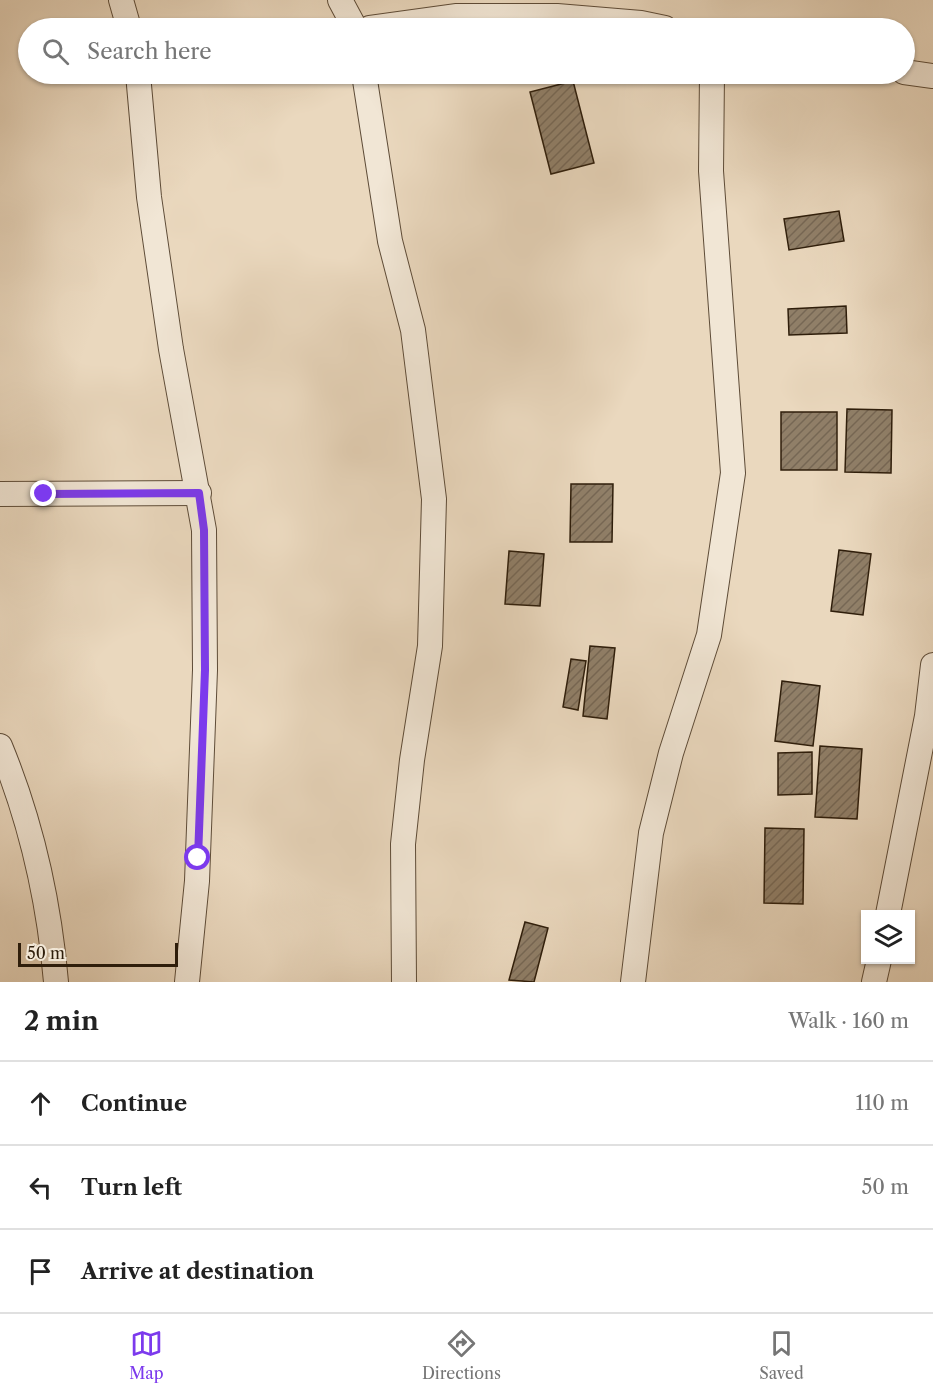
<!DOCTYPE html>
<html lang="en">
<head>
<meta charset="utf-8">
<style>
  body { margin:0; font-family:"Libre Caslon Text",serif; background:#f6f6f6; color:#222 }
  .controls { position:absolute; right:18px; bottom:18px; display:grid; overflow:hidden; border-radius:0px; box-shadow:0 2px 4px #0004 }
  .controls button { width:54px; height:54px; display:grid; place-items:center; padding:0; border:0; border-bottom:2px solid #e0e0e0; background:#fff; color:#222; font:30px sans-serif }
  .scale { position:absolute; left:18px; bottom:15px; width:160px; box-sizing:border-box; padding-left:6px; border:3px solid #2f1e0b; border-top:0; font-size:16px; line-height:21px; white-space:nowrap; color:#2f1e0b; -webkit-text-stroke:4px #f1e6d5; paint-order:stroke }
  .stop { position:absolute; width:18px; height:18px; margin:-14px; border:4px solid #7c3aed; border-radius:50%; background:#fff }
  .stop.end { background:#7c3aed; border-color:#fff; box-shadow:0 2px 6px #0008 }
  .list { margin:0; padding:0; list-style:none }
  h2 { display:flex; justify-content:space-between; align-items:center; height:78px; margin:0; padding:0 24px; font-size:26px }
  h2 small { font-size:20px; font-weight:400; color:#767676 }
  .list li { display:grid; grid-template-columns:39px 1fr auto; gap:18px; align-items:center; box-sizing:border-box; height:84px; padding:0 24px; border-top:2px solid #e0e0e0 }
  .list b { display:block; font-size:22px; white-space:nowrap }
  .list em { font-size:20px; font-style:normal; color:#767676 }
  .icon { flex:none; width:33px; height:33px; fill:none; stroke:currentColor; stroke-width:2; stroke-linecap:round; stroke-linejoin:round }
  .map { position:relative; flex:none; width:933px; height:982px; overflow:hidden }
  .search { position:absolute; background:#fff; box-shadow:0 2px 4px #0004; left:18px; right:18px; top:18px; height:66px; display:flex; align-items:center; gap:15px; box-sizing:border-box; padding:0 21px; border-radius:33px; color:#767676; font-size:22px }
  .sheet { height:330px; background:#fff }
  nav { display:flex; justify-content:space-around; align-items:center; box-sizing:border-box; height:84px; border-top:2px solid #e0e0e0; background:#fff; font-size:16px; color:#767676 }
  nav a { display:grid; justify-items:center; gap:3px }
  nav .on { color:#7c3aed }
  .map>svg:first-child { display:block }
  .building { fill:url(#building-hatch); stroke:#2f1e0b; stroke-width:1.5 }
  .lines { fill:none; stroke-linecap:round; stroke-linejoin:round }
  .minor-casing { stroke:#5e4c38; stroke-width:26 }
  .minor { stroke:#f1e6d5; stroke-width:24 }
  .route { stroke:#7c3aed; stroke-width:8 }
</style>
</head>
<body>
<div class="map">
<svg width="933" height="982" viewBox="0 0 933 982">
  <defs>
    <pattern id="building-hatch" width="6" height="6" patternUnits="userSpaceOnUse" patternTransform="scale(1.5)"><rect width="6" height="6" fill="#907f68"/><path d="M-1 1l2-2M0 6l6-6M5 7l2-2" fill="none" stroke="#766754"/></pattern>
  </defs>
  <rect width="100%" height="100%" fill="#ead8be"/>
  <filter id="stains"><feTurbulence type="fractalNoise" baseFrequency=".00333" numOctaves="4"/><feColorMatrix values="0 0 0 0 .2 0 0 0 0 .09 0 0 0 0 .02 0 0 0 .5 -.17"/></filter>
  <radialGradient id="worn" r=".72"><stop offset=".6" stop-color="#630" stop-opacity="0"/><stop offset="1" stop-color="#630" stop-opacity=".3"/></radialGradient>
  <!-- building -->
  <g class="building">
    <polygon points="573,81 594,163 551,174 530,92"/>
    <polygon points="839,211 844,241 789,250 784,219"/>
    <polygon points="846,306 847,333 789,335 788,309"/>
    <polygon points="847,409 892,410 891,473 845,472"/>
    <rect x="781" y="412" width="56" height="58"/>
    <polygon points="571,484 613,484 612,542 570,542"/>
    <polygon points="839,550 871,554 863,615 831,611"/>
    <polygon points="509,551 544,554 540,606 505,604"/>
    <polygon points="590,646 615,648 607,719 583,716"/>
    <polygon points="571,659 586,661 578,710 563,707"/>
    <polygon points="782,681 820,686 813,746 775,741"/>
    <polygon points="820,746 862,749 857,819 815,817"/>
    <polygon points="812,752 812,794 778,795 778,753"/>
    <polygon points="765,828 804,829 803,904 764,903"/>
    <polygon points="525,922 548,928 534,982 509,980"/>
  </g>
  <g class="lines">
    <defs>
      <g id="minor">
        <polyline points="121,0 129,28"/>
        <polyline points="340,0 355,28"/>
        <polyline points="370,28 457,16 557,16 641,23 665,28"/>
        <polyline points="904,72 933,76"/>
        <polyline points="138,74 149,197 171,349 204,530 205,670 197,881 187,982"/>
        <polyline points="364,74 390,241 413,330 434,499 430,646 412,760 403,844 404,982"/>
        <polyline points="0,494 199,493"/>
        <path d="M0,746C31,821 49,901 56,982"/>
        <polyline points="888,914 927,716 933,665"/>
        <polyline points="633,982 651,833 671,753 709,635 733,473 711,171 712,74"/>
        <polyline points="874,982 879,960"/>
      </g>
    </defs>
    <!-- minor casing -->
    <use href="#minor" class="minor-casing"/>
    <!-- minor -->
    <use href="#minor" class="minor"/>
  </g>
  <g class="lines">
    <!-- route -->
    <polyline class="route" points="44,494 199,493 204,530 205,670 198,858"/>
  </g>
  <rect width="100%" height="100%" filter="url(#stains)"/>
  <rect width="100%" height="100%" fill="url(#worn)"/>
</svg>
<div class="controls">
<button><svg class="icon" aria-label="layers" viewBox="0 0 24 24"><path d="M12 4l9 5-9 5-9-5zM3 14l9 5 9-5"/></svg></button>
</div>
<div class="scale">50 m</div>
<div class="stop" style="left:198px;top:858px"></div>
<div class="stop end" style="left:44px;top:494px"></div>
<div class="search"><svg class="icon" aria-label="search" viewBox="0 0 24 24"><circle cx="10" cy="10" r="6"/><path d="M15 15l6 6"/></svg>Search here</div>
</div>
<section class="sheet">
<h2>2 min<small>Walk · 160 m</small></h2>
<ul class="list">
<li><svg class="icon" aria-label="ahead" viewBox="0 0 24 24"><path d="M12 20V5M6 11l6-6 6 6"/></svg><div><b>Continue</b></div><em>110 m</em></li>
<li><svg class="icon" aria-label="left" viewBox="0 0 24 24"><path d="M17 20v-9H6M10 6l-5 5 5 5"/></svg><div><b>Turn left</b></div><em>50 m</em></li>
<li><svg class="icon" aria-label="arrive" viewBox="0 0 24 24"><path d="M6 21V4h12l-3 4 3 4H6"/></svg><div><b>Arrive at destination</b></div></li>
</ul>
</section>
<nav>
<a class="on"><svg class="icon" aria-label="map" viewBox="0 0 24 24"><path d="M3 6l6-2 6 2 6-2v14l-6 2-6-2-6 2zM9 4v14M15 6v14"/></svg>Map</a>
<a><svg class="icon" aria-label="directions" viewBox="0 0 24 24"><path d="M12 3l9 9-9 9-9-9zM9 14v-3h6M13 9l2 2-2 2"/></svg>Directions</a>
<a><svg class="icon" aria-label="saved" viewBox="0 0 24 24"><path d="M7 4h10v16l-5-4-5 4z"/></svg>Saved</a>
</nav>
</body>
</html>
